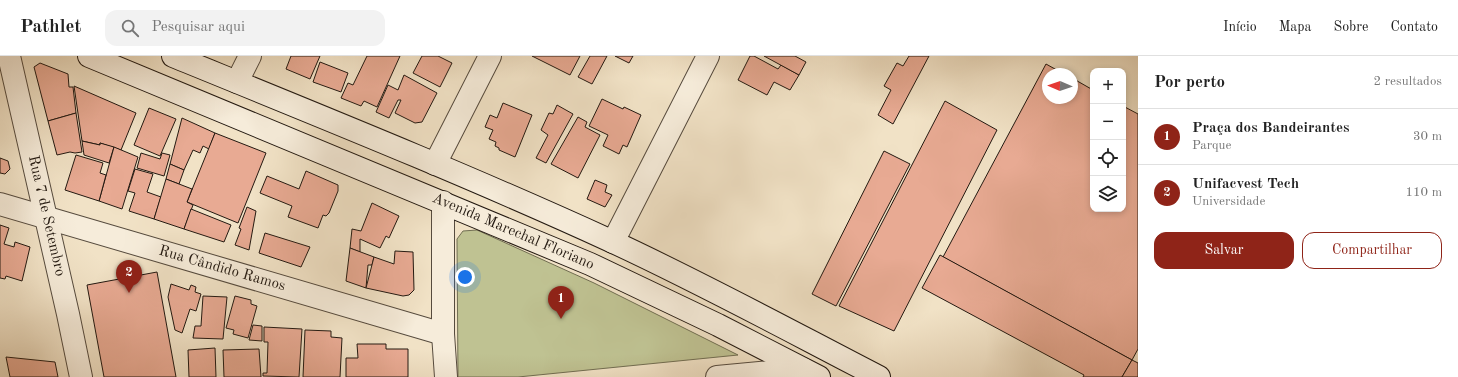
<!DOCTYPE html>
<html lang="pt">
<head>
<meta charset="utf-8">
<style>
  body { margin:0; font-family:"Old Standard TT",serif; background:#f2f2f2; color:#222 }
  .controls { position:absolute; right:12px; top:12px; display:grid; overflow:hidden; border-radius:8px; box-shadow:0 2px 6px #0003 }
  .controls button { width:36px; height:36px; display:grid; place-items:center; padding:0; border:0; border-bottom:1px solid #e0e0e0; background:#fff; color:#222; font:20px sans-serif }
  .compass { position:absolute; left:1042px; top:12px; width:36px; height:36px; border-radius:50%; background:#fff; box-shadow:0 2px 6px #0003; rotate:272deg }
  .you { position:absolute; left:465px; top:221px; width:14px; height:14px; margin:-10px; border:3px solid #fff; border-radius:50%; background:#1a73e8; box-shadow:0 0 0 6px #1a73e833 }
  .badge { display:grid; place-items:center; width:26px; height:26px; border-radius:50%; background:#8f2418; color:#fff; font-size:13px; font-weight:700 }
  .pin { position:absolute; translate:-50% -33px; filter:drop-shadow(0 1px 2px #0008) }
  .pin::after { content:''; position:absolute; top:21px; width:14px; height:12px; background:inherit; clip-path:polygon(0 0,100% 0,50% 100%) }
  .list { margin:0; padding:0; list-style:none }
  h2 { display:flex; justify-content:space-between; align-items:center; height:52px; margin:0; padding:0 16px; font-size:17px }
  h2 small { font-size:13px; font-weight:400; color:#767676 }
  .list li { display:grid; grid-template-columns:26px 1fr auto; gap:12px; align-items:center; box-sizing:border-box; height:56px; padding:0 16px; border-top:1px solid #e0e0e0 }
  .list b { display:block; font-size:15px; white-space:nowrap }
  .list p { margin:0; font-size:13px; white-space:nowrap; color:#767676 }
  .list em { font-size:13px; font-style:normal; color:#767676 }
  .actions { display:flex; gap:8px; padding:12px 16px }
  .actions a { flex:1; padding:9px 0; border:1px solid #8f2418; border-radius:12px; text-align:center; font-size:14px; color:#8f2418 }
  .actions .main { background:#8f2418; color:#fff }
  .icon { flex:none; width:22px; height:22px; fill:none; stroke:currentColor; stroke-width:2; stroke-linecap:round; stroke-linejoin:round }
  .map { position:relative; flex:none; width:1138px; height:321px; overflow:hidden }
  header { display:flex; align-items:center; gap:24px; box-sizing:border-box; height:56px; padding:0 20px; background:#fff; border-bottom:1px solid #e0e0e0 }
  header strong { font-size:19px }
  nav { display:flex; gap:22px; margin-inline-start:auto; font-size:14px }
  .search { width:280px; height:36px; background:#f2f2f2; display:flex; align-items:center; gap:10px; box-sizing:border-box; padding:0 14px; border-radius:12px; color:#767676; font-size:15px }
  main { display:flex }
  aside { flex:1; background:#fff }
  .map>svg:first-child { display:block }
  .green { fill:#bfc292; stroke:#716e52 }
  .building { fill:#e8aa93; stroke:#231911 }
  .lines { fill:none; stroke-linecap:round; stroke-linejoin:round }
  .minor-casing { stroke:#564b3e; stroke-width:24 }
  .tertiary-casing { stroke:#564b3e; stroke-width:24 }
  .secondary-casing { stroke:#231911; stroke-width:24 }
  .minor { stroke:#f6ecda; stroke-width:22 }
  .tertiary { stroke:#f6ecda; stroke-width:22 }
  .secondary { stroke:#f6ecda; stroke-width:22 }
  .labels { text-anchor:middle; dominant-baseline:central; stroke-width:3; stroke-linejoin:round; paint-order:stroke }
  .street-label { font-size:15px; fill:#231911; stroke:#f6ecda }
</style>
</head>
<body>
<header>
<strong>Pathlet</strong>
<div class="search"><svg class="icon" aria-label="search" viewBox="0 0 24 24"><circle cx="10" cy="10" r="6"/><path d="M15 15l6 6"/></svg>Pesquisar aqui</div>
<nav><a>Início</a><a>Mapa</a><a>Sobre</a><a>Contato</a></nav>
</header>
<main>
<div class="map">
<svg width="1138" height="321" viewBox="0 0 1138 321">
  <rect width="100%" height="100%" fill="#f1e2c6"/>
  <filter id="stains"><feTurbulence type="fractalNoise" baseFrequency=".005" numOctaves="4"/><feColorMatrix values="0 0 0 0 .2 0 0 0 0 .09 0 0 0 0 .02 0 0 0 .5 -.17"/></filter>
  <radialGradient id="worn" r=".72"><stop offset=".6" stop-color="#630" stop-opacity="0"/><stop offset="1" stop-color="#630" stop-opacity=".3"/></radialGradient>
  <!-- green -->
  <polygon class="green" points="477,174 594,227 738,299 518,321 458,321 457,183 463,175"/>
  <!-- building -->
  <g class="building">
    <polygon points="291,0 320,0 310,23 286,13"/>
    <polygon points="367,0 400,0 377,51 364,45 361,50 341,42 348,27 353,29"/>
    <polygon points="422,0 438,0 452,7 440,31 413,17"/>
    <polygon points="532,0 580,0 570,19"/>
    <polygon points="590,0 607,0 592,28 578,21"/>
    <polygon points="615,0 633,0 629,7"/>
    <polygon points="750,0 754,0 778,13 781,9 799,19 790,34 774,26 767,39 738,24"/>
    <polygon points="764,0 795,0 806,6 799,19"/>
    <polygon points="909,0 929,0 893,68 878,59 891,34 884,30 897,7 903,10"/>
    <polygon points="320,6 348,17 341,36 313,26"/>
    <polygon points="40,7 68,18 69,31 73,31 76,57 48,65 34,11"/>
    <polygon points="1046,8 1064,18 1048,18 1048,42 1072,42 1072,22 1093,34 1093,153 1123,153 1123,50 1138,58 1138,293 1132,304 943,201"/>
    <polygon points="404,19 437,37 422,66 415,67 395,57 401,44 398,44 389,62 376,56 388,29 398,34"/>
    <polygon points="74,30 136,57 121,94 100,87 100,89 82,85"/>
    <polygon points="602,43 623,53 624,51 641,59 627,91 623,89 619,98 603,90 608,79 589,70"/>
    <polygon points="945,45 997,74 894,275 839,250"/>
    <polygon points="503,47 532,59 515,101 499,94 499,92 495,90 496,86 489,83 493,74 485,71 490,59 497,62"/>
    <polygon points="557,49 573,58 546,107 536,102 548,79 541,74 549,57 553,58"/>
    <polygon points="149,52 176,63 160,100 134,89"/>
    <polygon points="76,57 82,96 75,97 70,96 57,99 48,65"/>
    <polygon points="578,61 587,66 585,71 600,79 578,122 551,108"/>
    <polygon points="182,62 215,77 209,93 203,90 200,97 193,94 184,114 170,108"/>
    <polygon points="215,77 266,97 238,167 187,146"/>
    <polygon points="82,85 100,89 100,87 114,91 109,107 84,99"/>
    <polygon points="114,91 138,101 122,153 99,145"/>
    <polygon points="884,95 910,108 836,250 812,238"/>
    <polygon points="141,97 160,103 162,97 170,99 164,120 137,112"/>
    <polygon points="76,99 103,107 100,117 106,119 99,145 65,134"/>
    <polygon points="0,102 8,105 10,113 5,118 0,117"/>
    <polygon points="170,108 184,114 179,128 166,123"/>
    <polygon points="135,113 153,118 147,136 161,141 154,163 129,155 135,137 128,135"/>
    <polygon points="306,115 338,129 338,135 329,157 326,160 323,159 318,172 288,161 292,150 260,137 267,120 299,133"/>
    <polygon points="166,123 192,133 187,146 193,149 184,173 154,163"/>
    <polygon points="595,124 607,129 605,136 612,139 605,151 587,143"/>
    <polygon points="372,147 399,160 389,182 386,180 380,192 360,183 360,196 350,192 352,173 361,175"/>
    <polygon points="247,151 256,155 249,194 235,189 241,173 239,172"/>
    <polygon points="191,153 231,169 224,186 184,173"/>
    <polygon points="0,169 9,172 4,188 14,191 15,186 30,191 22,225 6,220 5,223 0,222"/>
    <polygon points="265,177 310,191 301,211 259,197"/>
    <polygon points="350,192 374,201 372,209 368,209 366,232 346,225"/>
    <polygon points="395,195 413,196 414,234 409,239 403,240 366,232 374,201 394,208"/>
    <polygon points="940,199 1132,304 1122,321 1083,321 1084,319 922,232"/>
    <polygon points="157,216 176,321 104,321 87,229"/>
    <polygon points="171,228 189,234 191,229 196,231 195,236 201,238 196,255 190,253 182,277 175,274 168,241"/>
    <polygon points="203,240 227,241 223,283 193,282 195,270 201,270"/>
    <polygon points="235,240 251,244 251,248 257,250 248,282 233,278 234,274 226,272"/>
    <polygon points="253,269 262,270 262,285 249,284"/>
    <polygon points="264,271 302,273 299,321 263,320 263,317 267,317 268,286 264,286"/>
    <polygon points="305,274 331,275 331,281 342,282 340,321 303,321"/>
    <polygon points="357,288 386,288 386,293 408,293 408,321 346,321 346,302 358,302"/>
    <polygon points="215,292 216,321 189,321 188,294"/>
    <polygon points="259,293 261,321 224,321 223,294"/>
    <polygon points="6,301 55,306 58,321 10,321"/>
    <polygon points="1132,304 1138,307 1138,321 1122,321"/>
  </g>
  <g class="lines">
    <defs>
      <g id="minor">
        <polyline points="237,26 250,0"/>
        <polyline points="435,108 490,0"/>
        <polyline points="613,186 708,0"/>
      </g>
      <g id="tertiary">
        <polyline points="9,0 68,258 81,321"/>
        <polyline points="443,146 443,278 446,321"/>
        <polyline points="0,148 443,278"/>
        <polyline points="717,321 803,313"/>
      </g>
      <g id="secondary">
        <polyline points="89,0 590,208 718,269 819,321"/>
        <path d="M173,0C320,60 467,119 611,185C702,227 790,275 879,321"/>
      </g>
    </defs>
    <!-- minor casing -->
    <use href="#minor" class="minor-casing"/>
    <!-- tertiary casing -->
    <use href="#tertiary" class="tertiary-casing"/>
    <!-- secondary casing -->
    <use href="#secondary" class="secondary-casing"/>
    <!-- minor -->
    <use href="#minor" class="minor"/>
    <!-- tertiary -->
    <use href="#tertiary" class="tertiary"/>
    <!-- secondary -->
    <use href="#secondary" class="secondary"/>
  </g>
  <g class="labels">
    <!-- street labels -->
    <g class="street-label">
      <text transform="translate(46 160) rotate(77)">Rua 7 de Setembro</text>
      <text transform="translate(513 176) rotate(23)">Avenida Marechal Floriano</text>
      <text transform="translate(222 213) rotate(16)">Rua Cândido Ramos</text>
    </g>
  </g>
  <rect width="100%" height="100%" filter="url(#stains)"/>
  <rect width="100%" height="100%" fill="url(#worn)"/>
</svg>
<div class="controls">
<button>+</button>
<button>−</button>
<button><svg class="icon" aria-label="locate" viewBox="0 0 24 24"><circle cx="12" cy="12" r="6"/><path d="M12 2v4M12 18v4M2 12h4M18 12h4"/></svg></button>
<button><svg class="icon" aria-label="layers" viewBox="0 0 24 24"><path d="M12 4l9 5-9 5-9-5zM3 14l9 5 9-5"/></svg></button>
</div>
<svg class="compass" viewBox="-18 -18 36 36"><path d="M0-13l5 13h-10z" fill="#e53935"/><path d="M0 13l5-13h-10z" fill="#767676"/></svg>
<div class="you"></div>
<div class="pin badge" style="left:561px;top:263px">1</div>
<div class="pin badge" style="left:129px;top:237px">2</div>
</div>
<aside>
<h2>Por perto<small>2 resultados</small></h2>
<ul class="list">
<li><span class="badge">1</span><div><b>Praça dos Bandeirantes</b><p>Parque</p></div><em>30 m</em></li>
<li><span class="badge">2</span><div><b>Unifacvest Tech</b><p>Universidade</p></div><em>110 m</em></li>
</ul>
<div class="actions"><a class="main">Salvar</a><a>Compartilhar</a></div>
</aside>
</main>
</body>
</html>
